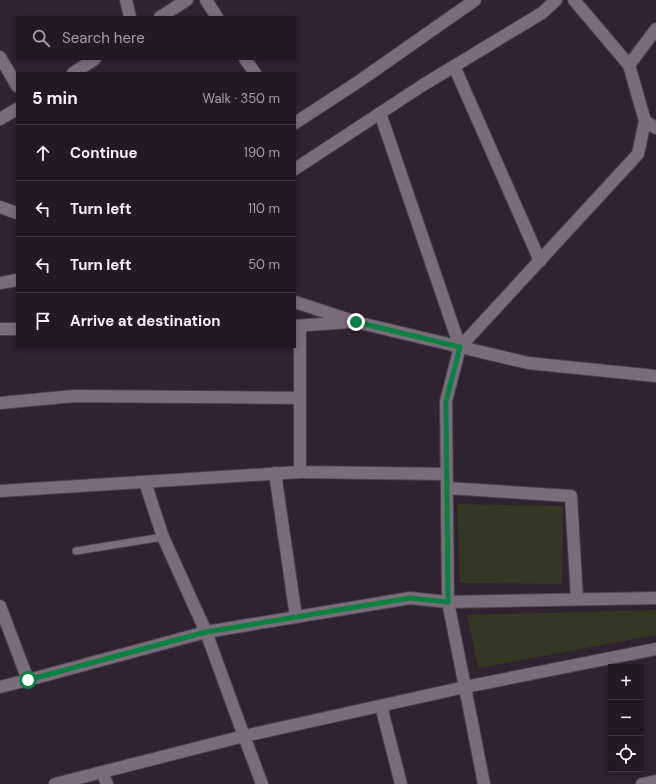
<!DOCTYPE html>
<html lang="en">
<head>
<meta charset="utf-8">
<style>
  body { margin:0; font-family:"DM Sans",sans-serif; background:#2e272f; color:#f1f3f6 }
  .controls { position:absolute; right:12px; bottom:12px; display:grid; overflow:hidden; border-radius:0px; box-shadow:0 2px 6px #0003 }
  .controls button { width:36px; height:36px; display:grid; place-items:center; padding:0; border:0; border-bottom:1px solid #3f3840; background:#221a22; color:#f1f3f6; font:20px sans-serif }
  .stop { position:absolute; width:12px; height:12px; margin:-9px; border:3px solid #0b8043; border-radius:50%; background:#fff }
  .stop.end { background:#0b8043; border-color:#fff; box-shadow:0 1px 4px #0008 }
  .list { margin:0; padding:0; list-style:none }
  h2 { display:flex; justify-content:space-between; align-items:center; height:52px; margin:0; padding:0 16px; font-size:17px }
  h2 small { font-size:13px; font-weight:400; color:#a2a1a5 }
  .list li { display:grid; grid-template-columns:26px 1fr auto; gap:12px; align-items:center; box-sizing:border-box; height:56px; padding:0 16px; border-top:1px solid #3f3840 }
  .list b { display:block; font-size:15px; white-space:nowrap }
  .list em { font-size:13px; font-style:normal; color:#a2a1a5 }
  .icon { flex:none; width:22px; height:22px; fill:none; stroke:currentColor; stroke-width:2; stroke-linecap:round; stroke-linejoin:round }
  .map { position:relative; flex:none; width:656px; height:784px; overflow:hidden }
  .search { position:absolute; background:#221a22; box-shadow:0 2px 6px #0003; left:16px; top:16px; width:280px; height:44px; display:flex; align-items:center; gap:10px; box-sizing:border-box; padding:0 14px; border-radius:0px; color:#a2a1a5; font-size:15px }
  .panel { position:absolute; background:#221a22; box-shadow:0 2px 6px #0003; left:16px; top:72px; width:280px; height:276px; border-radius:0px }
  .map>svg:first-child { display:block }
  .green { fill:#343723 }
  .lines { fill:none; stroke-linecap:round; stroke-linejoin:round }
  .lane-casing { stroke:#4a404a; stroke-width:9 }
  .street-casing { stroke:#4a404a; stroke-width:14 }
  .lane { stroke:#7a6d7a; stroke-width:7 }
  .street { stroke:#7a6d7a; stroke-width:12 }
  .route { stroke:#0b8043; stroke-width:5 }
</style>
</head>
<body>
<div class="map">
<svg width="656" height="784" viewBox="0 0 656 784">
  <rect width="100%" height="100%" fill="#2e232e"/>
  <!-- green -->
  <g class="green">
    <polygon points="457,504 563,506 562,584 460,583"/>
    <polygon points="656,610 656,635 478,668 467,615"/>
  </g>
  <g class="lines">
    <defs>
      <polyline id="lane" points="76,551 163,537"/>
      <g id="street">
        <polyline points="126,0 130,17"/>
        <polyline points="206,0 217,17"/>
        <polyline points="574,0 629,65 656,29"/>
        <polyline points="160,17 187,0"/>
        <polyline points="0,57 17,86"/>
        <polyline points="245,59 255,73"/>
        <polyline points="454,66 540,261"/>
        <polyline points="73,73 95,59"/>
        <polyline points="380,113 460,347 638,154 645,121 629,65"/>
        <polyline points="0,119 17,109"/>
        <polyline points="645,121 656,128"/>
        <polyline points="295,123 358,82 475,0"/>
        <polyline points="295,169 423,85 542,13 556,0"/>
        <polyline points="0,207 17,213"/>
        <polyline points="0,283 17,280"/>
        <polyline points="295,302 356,322 528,363 656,376"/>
        <polyline points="295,326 349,322"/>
        <polyline points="300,326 300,472 446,474"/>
        <polyline points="0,329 17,329"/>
        <polyline points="460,347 446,401 448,602 656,598"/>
        <polyline points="0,403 74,396 300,398"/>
        <polyline points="275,473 296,617"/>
        <polyline points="145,482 163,537 206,632 410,598 448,602 465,687 656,649"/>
        <polyline points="447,488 571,496 577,599"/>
        <polyline points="0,491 300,472"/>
        <polyline points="0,606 28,680 0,687"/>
        <polyline points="28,680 206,632 244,736 465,687 484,784"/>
        <polyline points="381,706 401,784"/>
        <polyline points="102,772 107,784"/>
        <polyline points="55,784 244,736 262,784"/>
        <polyline points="642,784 656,781"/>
      </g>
    </defs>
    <!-- lane casing -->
    <use href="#lane" class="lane-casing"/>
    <!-- street casing -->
    <use href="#street" class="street-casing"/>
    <!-- lane -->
    <use href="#lane" class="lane"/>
    <!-- street -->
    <use href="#street" class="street"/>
  </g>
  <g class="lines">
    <!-- route -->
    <polyline class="route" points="28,680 206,632 410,598 448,602 446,401 460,347 356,322"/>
  </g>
</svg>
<div class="controls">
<button>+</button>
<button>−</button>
<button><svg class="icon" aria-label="locate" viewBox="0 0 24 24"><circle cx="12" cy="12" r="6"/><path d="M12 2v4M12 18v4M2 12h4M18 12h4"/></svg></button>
</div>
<div class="stop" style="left:28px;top:680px"></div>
<div class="stop end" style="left:356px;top:322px"></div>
<div class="search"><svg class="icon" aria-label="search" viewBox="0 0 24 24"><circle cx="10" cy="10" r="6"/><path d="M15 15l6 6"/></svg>Search here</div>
<section class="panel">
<h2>5 min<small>Walk · 350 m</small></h2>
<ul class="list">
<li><svg class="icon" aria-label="ahead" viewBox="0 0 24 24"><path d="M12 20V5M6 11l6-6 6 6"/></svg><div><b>Continue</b></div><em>190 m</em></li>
<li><svg class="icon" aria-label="left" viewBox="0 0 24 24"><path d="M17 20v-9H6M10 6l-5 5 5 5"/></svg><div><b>Turn left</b></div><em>110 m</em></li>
<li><svg class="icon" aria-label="left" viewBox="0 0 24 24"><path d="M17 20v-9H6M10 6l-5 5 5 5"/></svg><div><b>Turn left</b></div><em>50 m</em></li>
<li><svg class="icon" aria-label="arrive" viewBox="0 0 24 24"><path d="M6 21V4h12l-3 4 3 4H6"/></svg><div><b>Arrive at destination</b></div></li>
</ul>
</section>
</div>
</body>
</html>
